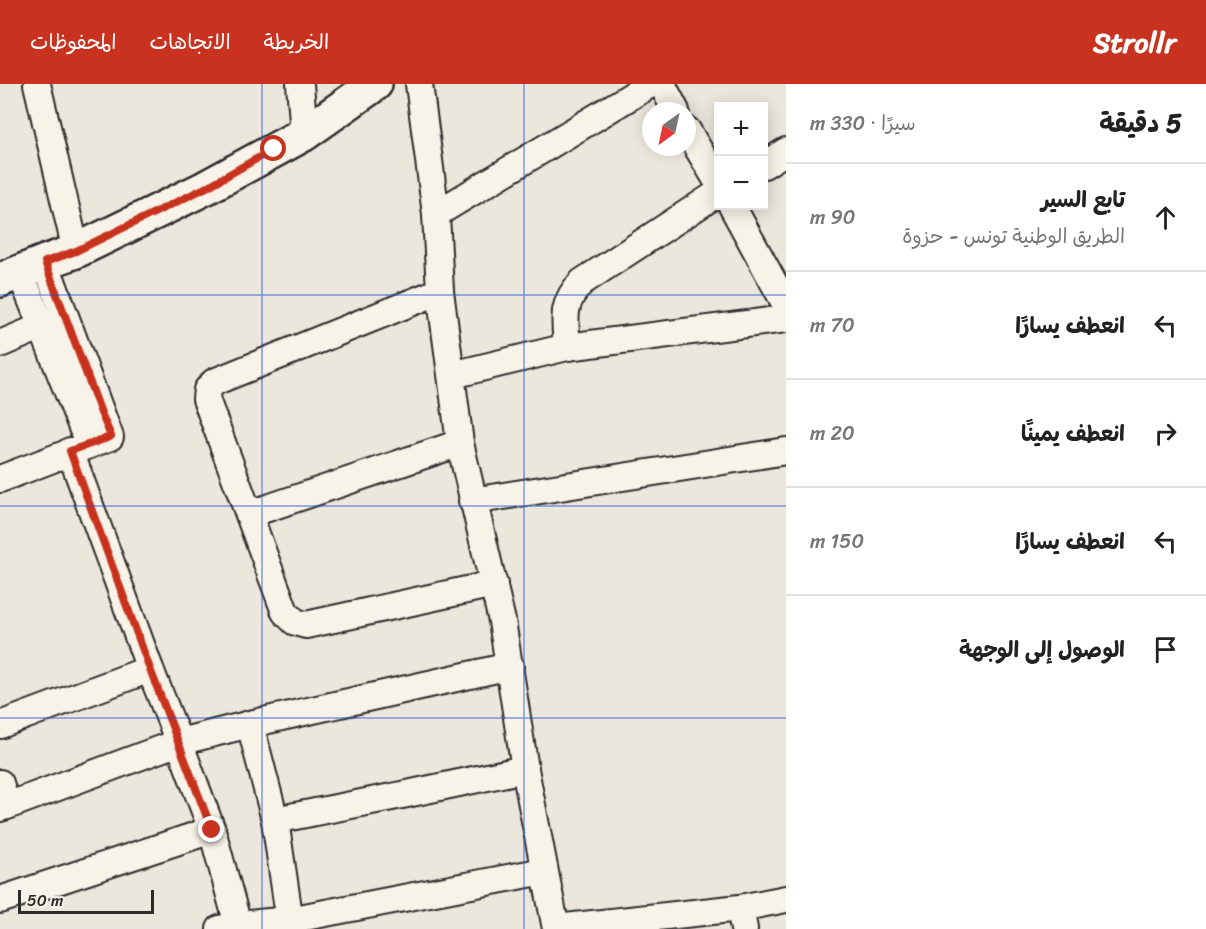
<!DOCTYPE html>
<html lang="ar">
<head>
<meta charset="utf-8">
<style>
  body { margin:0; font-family:Sriracha,"Playpen Sans Arabic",sans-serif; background:#f6f6f6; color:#222; direction:rtl }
  .controls { position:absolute; right:18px; top:18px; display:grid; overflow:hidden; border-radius:0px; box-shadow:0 3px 15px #0003 }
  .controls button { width:54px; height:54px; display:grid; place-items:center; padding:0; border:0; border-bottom:2px solid #e0e0e0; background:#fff; color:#222; font:30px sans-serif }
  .compass { position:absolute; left:642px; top:18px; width:54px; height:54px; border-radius:50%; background:#fff; box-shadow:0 3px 15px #0003; rotate:213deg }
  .scale { position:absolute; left:18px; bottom:15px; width:136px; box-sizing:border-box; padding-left:6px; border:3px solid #2b2b2b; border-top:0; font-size:16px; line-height:21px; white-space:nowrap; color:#2b2b2b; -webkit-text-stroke:4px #f7f3e8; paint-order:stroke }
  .stop { position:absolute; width:18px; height:18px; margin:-14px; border:4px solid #c8321e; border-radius:50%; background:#fff }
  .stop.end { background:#c8321e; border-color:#fff; box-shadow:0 2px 6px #0008 }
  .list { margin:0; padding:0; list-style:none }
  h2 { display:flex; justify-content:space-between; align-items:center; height:78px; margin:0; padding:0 24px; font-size:26px }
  h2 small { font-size:20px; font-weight:400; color:#767676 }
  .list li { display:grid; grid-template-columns:39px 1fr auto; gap:18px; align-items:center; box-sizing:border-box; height:108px; padding:0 24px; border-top:2px solid #e0e0e0 }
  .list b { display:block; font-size:22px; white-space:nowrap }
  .list p { margin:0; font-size:20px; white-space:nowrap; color:#767676 }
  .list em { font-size:20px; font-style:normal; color:#767676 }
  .icon { flex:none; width:33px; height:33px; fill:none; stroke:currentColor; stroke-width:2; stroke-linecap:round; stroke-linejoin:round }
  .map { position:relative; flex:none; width:786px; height:845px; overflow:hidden; direction:ltr }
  header { display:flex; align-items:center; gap:36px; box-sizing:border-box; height:84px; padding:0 30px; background:#c8321e; color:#fff }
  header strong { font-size:28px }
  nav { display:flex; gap:33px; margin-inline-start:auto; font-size:21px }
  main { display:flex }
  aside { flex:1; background:#fff }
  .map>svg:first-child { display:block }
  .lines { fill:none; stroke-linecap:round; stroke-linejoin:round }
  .minor-casing { stroke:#2b2b2b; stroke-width:30 }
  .major-casing { stroke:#2b2b2b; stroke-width:38 }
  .minor { stroke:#f7f3e8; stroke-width:26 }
  .major { stroke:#f7f3e8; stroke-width:33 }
  .route { stroke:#c8321e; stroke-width:8 }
  .grid { fill:none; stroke:#1d4ed8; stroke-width:1.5; stroke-opacity:0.55 }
</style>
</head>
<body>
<header>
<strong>Strollr</strong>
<nav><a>الخريطة</a><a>الاتجاهات</a><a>المحفوظات</a></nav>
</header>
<main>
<aside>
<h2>5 دقيقة<small>سيرًا · 330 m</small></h2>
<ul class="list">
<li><svg class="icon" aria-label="ahead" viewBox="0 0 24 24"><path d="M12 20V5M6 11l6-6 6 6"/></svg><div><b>تابع السير</b><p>الطريق الوطنية تونس - حزوة</p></div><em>90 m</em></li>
<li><svg class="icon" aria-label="left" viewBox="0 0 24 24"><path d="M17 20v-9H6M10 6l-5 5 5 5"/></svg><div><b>انعطف يسارًا</b></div><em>70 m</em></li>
<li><svg class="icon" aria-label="right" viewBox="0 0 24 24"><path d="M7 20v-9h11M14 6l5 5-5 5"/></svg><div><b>انعطف يمينًا</b></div><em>20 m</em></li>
<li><svg class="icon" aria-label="left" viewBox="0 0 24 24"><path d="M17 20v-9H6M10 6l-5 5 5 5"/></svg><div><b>انعطف يسارًا</b></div><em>150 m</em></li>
<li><svg class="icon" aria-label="arrive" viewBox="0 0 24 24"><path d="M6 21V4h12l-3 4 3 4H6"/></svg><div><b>الوصول إلى الوجهة</b></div></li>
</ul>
</aside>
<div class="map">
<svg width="786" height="845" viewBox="0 0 786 845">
  <rect width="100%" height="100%" fill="#ebe7dd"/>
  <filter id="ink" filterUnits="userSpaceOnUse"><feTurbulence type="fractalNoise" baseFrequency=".0167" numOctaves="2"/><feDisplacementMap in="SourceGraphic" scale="12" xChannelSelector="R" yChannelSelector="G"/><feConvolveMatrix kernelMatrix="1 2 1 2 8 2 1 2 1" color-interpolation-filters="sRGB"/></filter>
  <g filter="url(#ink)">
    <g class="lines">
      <defs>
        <g id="minor">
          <polyline points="37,0 76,167"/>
          <polyline points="300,0 304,50"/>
          <polyline points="419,0 436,130 440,207 460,359 502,537 525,685 556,845"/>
          <polyline points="662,0 676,27"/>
          <polyline points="687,46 718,98"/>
          <polyline points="764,81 786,67"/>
          <polyline points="732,122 786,221"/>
          <polyline points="436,130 651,0"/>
          <polyline points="20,188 89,361"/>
          <polyline points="440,207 214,298 207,306 206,315 285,528 295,538 306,541 494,500"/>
          <polyline points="0,260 57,236"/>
          <path d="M567,263C565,235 561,219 582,198L718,109"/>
          <polyline points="452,291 567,263 786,235"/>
          <polyline points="0,395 110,353 45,178"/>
          <polyline points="472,417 786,367"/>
          <polyline points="250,430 460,359"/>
          <polyline points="250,640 275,736 291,845"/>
          <polyline points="0,641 150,585"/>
          <polyline points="0,699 7,722 0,724"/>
          <polyline points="7,722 179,658 150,585 70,367"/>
          <polyline points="275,736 407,710 525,685"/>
          <polyline points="0,816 212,746"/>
          <polyline points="238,841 212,746 179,658 250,640 510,582"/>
          <polyline points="556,844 740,824"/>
          <polyline points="220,845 238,841 289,836 544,787"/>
          <polyline points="744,845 740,824 786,815"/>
        </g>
        <polyline id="major" points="0,196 45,178 76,167 205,104 304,50 375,0"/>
      </defs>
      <!-- minor casing -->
      <use href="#minor" class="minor-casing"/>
      <!-- major casing -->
      <use href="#major" class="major-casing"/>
      <!-- minor -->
      <use href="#minor" class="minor"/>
      <!-- major -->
      <use href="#major" class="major"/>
    </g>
  </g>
  <g class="lines" filter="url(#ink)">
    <!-- route -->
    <polyline class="route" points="212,746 150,585 70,367 110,353 111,352 101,329 45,178 76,167 205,104 274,65"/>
  </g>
  <!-- grid -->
  <path class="grid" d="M262,0V845M524,0V845M0,211H786M0,422H786M0,634H786"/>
</svg>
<div class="controls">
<button>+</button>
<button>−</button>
</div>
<svg class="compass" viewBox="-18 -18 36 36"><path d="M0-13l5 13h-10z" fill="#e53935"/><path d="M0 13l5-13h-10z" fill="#767676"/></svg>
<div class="scale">50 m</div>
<div class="stop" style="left:274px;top:65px"></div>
<div class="stop end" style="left:212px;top:746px"></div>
</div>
</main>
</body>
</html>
